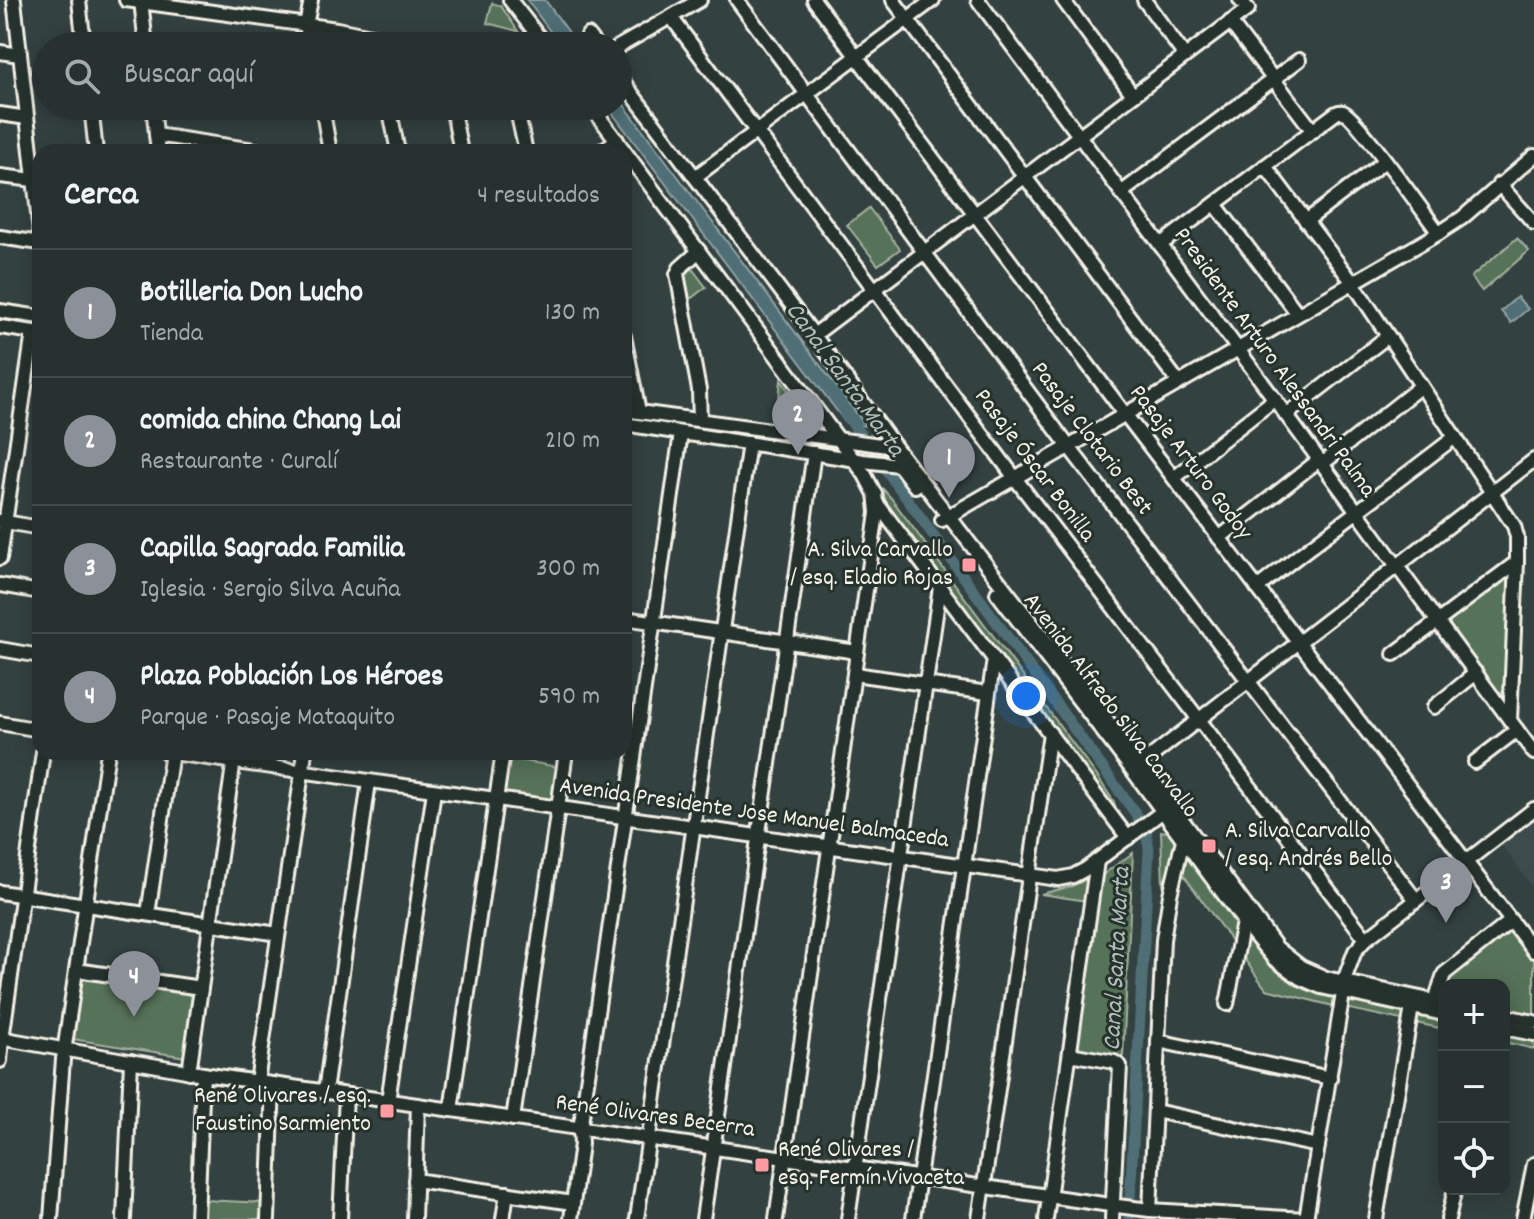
<!DOCTYPE html>
<html lang="es">
<head>
<meta charset="utf-8">
<style>
  body { margin:0; font-family:Dekko,sans-serif; background:#323d3c; color:#f1f3f6 }
  .controls { position:absolute; right:24px; bottom:24px; display:grid; overflow:hidden; border-radius:16px; box-shadow:0 4px 20px #0003 }
  .controls button { width:72px; height:72px; display:grid; place-items:center; padding:0; border:0; border-bottom:2px solid #424c4c; background:#263130; color:#f1f3f6; font:40px sans-serif }
  .you { position:absolute; left:1026px; top:696px; width:28px; height:28px; margin:-20px; border:6px solid #fff; border-radius:50%; background:#1a73e8; box-shadow:0 0 0 12px #1a73e833 }
  .badge { display:grid; place-items:center; width:52px; height:52px; border-radius:50%; background:#8c9099; color:#fff; font-size:26px; font-weight:700 }
  .pin { position:absolute; translate:-50% -66px; filter:drop-shadow(0 2px 4px #0008) }
  .pin::after { content:''; position:absolute; top:42px; width:28px; height:24px; background:inherit; clip-path:polygon(0 0,100% 0,50% 100%) }
  .list { margin:0; padding:0; list-style:none }
  h2 { display:flex; justify-content:space-between; align-items:center; height:104px; margin:0; padding:0 32px; font-size:34px }
  h2 small { font-size:26px; font-weight:400; color:#a4a9ab }
  .list li { display:grid; grid-template-columns:52px 1fr auto; gap:24px; align-items:center; box-sizing:border-box; height:128px; padding:0 32px; border-top:2px solid #424c4c }
  .list b { display:block; font-size:30px; white-space:nowrap }
  .list p { margin:0; font-size:26px; white-space:nowrap; color:#a4a9ab }
  .list em { font-size:26px; font-style:normal; color:#a4a9ab }
  .icon { flex:none; width:44px; height:44px; fill:none; stroke:currentColor; stroke-width:2; stroke-linecap:round; stroke-linejoin:round }
  .map { position:relative; flex:none; width:1534px; height:1219px; overflow:hidden }
  .search { position:absolute; background:#263130; box-shadow:0 4px 20px #0003; left:32px; top:32px; width:600px; height:88px; display:flex; align-items:center; gap:20px; box-sizing:border-box; padding:0 28px; border-radius:44px; color:#a4a9ab; font-size:30px }
  .panel { position:absolute; background:#263130; box-shadow:0 4px 20px #0003; left:32px; top:144px; width:600px; height:616px; border-radius:24px }
  .map>svg:first-child { display:block }
  .built { fill:#3c4b4e }
  .green { fill:#577258; stroke:#a6b2a0; stroke-width:2 }
  .water { fill:#4f6e75; stroke:#91a2a3; stroke-width:2 }
  .lines { fill:none; stroke-linecap:round; stroke-linejoin:round }
  .canal { stroke:#4f6e75; stroke-width:11 }
  .minor-casing { stroke:#f4f1e8; stroke-width:18 }
  .minor { stroke:#26332d; stroke-width:12 }
  .poi-dot { fill:#ff9aa2; stroke:#26332d; stroke-width:3 }
  .labels { text-anchor:middle; dominant-baseline:central; stroke-width:6; stroke-linejoin:round; paint-order:stroke }
  .street-label { font-size:24px; fill:#f4f1e8; stroke:#26332d }
  .poi-label { font-size:24px; fill:#f4f1e8; stroke:#26332d; text-anchor:end }
  .water-label { font-size:26px; font-style:italic; fill:#b2bdba; stroke:#26332d }
</style>
</head>
<body>
<div class="map">
<svg width="1534" height="1219" viewBox="0 0 1534 1219">
  <rect width="100%" height="100%" fill="#334140"/>
  <filter id="ink" filterUnits="userSpaceOnUse"><feTurbulence type="fractalNoise" baseFrequency=".0125" numOctaves="2"/><feDisplacementMap in="SourceGraphic" scale="16" xChannelSelector="R" yChannelSelector="G"/><feConvolveMatrix kernelMatrix="1 2 1 2 8 2 1 2 1" color-interpolation-filters="sRGB"/></filter>
  <g filter="url(#ink)">
    <!-- built -->
    <polygon class="built" points="1534,816 1534,889 1499,842"/>
    <!-- green -->
    <g class="green">
      <polygon points="492,3 501,6 518,31 487,23"/>
      <polygon points="869,208 900,249 878,265 847,225"/>
      <polygon points="1517,238 1529,251 1482,291 1471,277"/>
      <polygon points="685,259 706,287 676,310 669,272"/>
      <polygon points="781,380 814,426 806,427 776,424"/>
      <polygon points="882,488 891,498 1097,776 1114,802 1121,826 889,513"/>
      <polygon points="1508,572 1512,573 1506,692 1498,692 1446,619"/>
      <polygon points="507,758 558,767 552,800 502,792"/>
      <polygon points="1161,831 1172,833 1258,948 1285,976 1333,995 1333,1006 1266,989 1172,859 1163,885"/>
      <polygon points="1133,853 1123,1057 1076,1050 1098,878"/>
      <polygon points="1089,878 1087,901 1041,894 1072,886"/>
      <polygon points="1510,925 1534,957 1534,1014 1504,1008 1504,985 1444,985 1444,995 1440,994 1444,978"/>
      <polygon points="79,977 195,990 186,1057 72,1039"/>
      <polygon points="1347,996 1444,1017 1444,1029 1345,1008"/>
      <polygon points="1504,1030 1534,1037 1534,1049 1504,1042"/>
      <polygon points="204,1200 264,1203 263,1219 203,1219"/>
    </g>
    <!-- water -->
    <g class="water">
      <polygon points="527,0 545,0 579,46 561,46"/>
      <polygon points="618,97 866,426 846,423 607,106 618,106"/>
      <polygon points="1517,297 1528,309 1511,323 1501,311"/>
    </g>
    <g class="lines">
      <!-- canal -->
      <polyline class="canal" points="844,412 1136,814 1146,831 1149,849 1129,1219"/>
      <defs>
        <g id="minor">
          <polyline points="14,0 40,232"/>
          <polyline points="79,0 84,46"/>
          <polyline points="126,0 337,29 420,46"/>
          <polyline points="141,0 146,46"/>
          <polyline points="510,0 546,46"/>
          <polyline points="737,0 1069,447 1416,900"/>
          <polyline points="814,0 1125,414 1534,951"/>
          <polyline points="893,0 1179,383"/>
          <polyline points="978,0 1243,356 1534,753"/>
          <polyline points="1063,0 1133,95"/>
          <polyline points="1144,0 1185,56"/>
          <polyline points="671,17 1015,478 1366,939"/>
          <polyline points="1230,22 1313,131"/>
          <polyline points="588,35 596,46"/>
          <polyline points="310,46 306,25 311,0"/>
          <polyline points="618,47 700,0"/>
          <polyline points="0,52 20,55"/>
          <polyline points="618,75 814,335 895,447 1141,764 1277,948 1301,967 1326,978 1444,1003"/>
          <polyline points="91,106 96,152"/>
          <polyline points="153,106 158,152"/>
          <polyline points="322,106 330,152"/>
          <polyline points="389,106 398,152"/>
          <polyline points="452,106 461,152"/>
          <polyline points="516,106 526,152"/>
          <polyline points="591,106 865,475 875,494 876,502 1128,838"/>
          <polyline points="0,114 27,118"/>
          <polyline points="156,135 267,152"/>
          <polyline points="600,152 617,140"/>
          <polyline points="1265,166 1353,283 1514,526 1517,537 1517,562 1510,720"/>
          <polyline points="0,176 34,180"/>
          <polyline points="695,177 933,0"/>
          <polyline points="1499,184 1534,223"/>
          <polyline points="1121,193 1299,60"/>
          <polyline points="1215,204 1298,314"/>
          <polyline points="1306,221 1385,161"/>
          <polyline points="0,237 40,243"/>
          <path d="M1160,245L1336,113C1338,112 1340,111 1343,112C1354,114 1427,217 1439,233"/>
          <polyline points="699,251 680,268 677,274 699,390 700,420"/>
          <polyline points="0,311 40,317"/>
          <polyline points="0,327 40,333"/>
          <polyline points="814,335 1248,9 1240,0"/>
          <polyline points="624,336 639,412"/>
          <polyline points="624,410 895,447"/>
          <polyline points="1286,415 1388,336"/>
          <polyline points="624,424 863,461 899,465 905,463"/>
          <polyline points="896,450 899,465 915,486"/>
          <polyline points="1322,464 1421,386"/>
          <polyline points="1174,478 1275,399"/>
          <polyline points="942,520 1439,233 1462,218 1534,156"/>
          <polyline points="0,521 40,528"/>
          <polyline points="1219,538 1319,460"/>
          <polyline points="0,558 33,332"/>
          <polyline points="0,585 40,592"/>
          <path d="M1257,588C1322,537 1389,488 1455,437"/>
          <polyline points="997,593 1133,771 1250,930 1274,959 1300,978 1321,987 1444,1014"/>
          <polyline points="624,618 857,652"/>
          <polyline points="0,649 40,656"/>
          <polyline points="1394,654 1517,562"/>
          <polyline points="854,674 988,693"/>
          <polyline points="1434,707 1476,673"/>
          <polyline points="0,723 40,730"/>
          <polyline points="166,752 1058,879 1073,876 1086,869 1171,805"/>
          <polyline points="1475,762 1517,730"/>
          <polyline points="1135,769 1534,460"/>
          <polyline points="0,892 278,934"/>
          <polyline points="148,914 172,752"/>
          <polyline points="76,970 201,988"/>
          <polyline points="1435,1001 1444,974 1511,921"/>
          <polyline points="1227,1004 1243,922"/>
          <polyline points="1504,1016 1534,1022"/>
          <polyline points="1504,1028 1534,1034"/>
          <polyline points="0,1038 203,1074 1117,1206 1150,1210 1306,1219"/>
          <polyline points="1158,1041 1330,1078"/>
          <polyline points="1070,1054 1114,1062 1120,1066 1112,1219"/>
          <polyline points="0,1061 2,1039 43,752"/>
          <polyline points="189,1072 235,752"/>
          <polyline points="257,1082 305,752"/>
          <polyline points="325,1092 369,782"/>
          <polyline points="388,1101 434,791"/>
          <polyline points="451,1110 503,752"/>
          <polyline points="1155,1111 1318,1146"/>
          <polyline points="513,1119 566,752"/>
          <polyline points="415,1180 573,1203"/>
          <polyline points="1150,1210 1163,940 1170,895 1183,840"/>
          <polyline points="51,1219 63,1059 108,752"/>
          <polyline points="124,1219 131,1061"/>
          <polyline points="197,1219 203,1074"/>
          <polyline points="268,1219 273,1084"/>
          <polyline points="340,1219 346,1095"/>
          <polyline points="414,1219 418,1105"/>
          <polyline points="503,1219 507,1193"/>
          <polyline points="571,1219 581,1144 580,1128 582,1117 681,433"/>
          <polyline points="637,1219 749,443"/>
          <polyline points="703,1219 814,453"/>
          <polyline points="776,1219 877,513 876,502"/>
          <polyline points="848,1219 940,587"/>
          <polyline points="913,1219 994,659"/>
          <polyline points="979,1219 1050,733"/>
          <polyline points="1046,1219 1097,861"/>
          <polyline points="1306,1219 1346,975 1355,951 1366,939 1534,809"/>
          <polyline points="1376,1219 1412,1007"/>
          <polyline points="1448,1219 1455,1189"/>
          <polyline points="1523,1219 1534,1164"/>
        </g>
      </defs>
      <!-- minor casing -->
      <use href="#minor" class="minor-casing"/>
      <!-- minor -->
      <use href="#minor" class="minor"/>
    </g>
  </g>
  <!-- markers -->
  <g class="poi-dot">
    <rect x="961" y="557" width="16" height="16" rx="4"/>
    <rect x="1201" y="838" width="16" height="16" rx="4"/>
    <rect x="379" y="1103" width="16" height="16" rx="4"/>
    <rect x="754" y="1157" width="16" height="16" rx="4"/>
  </g>
  <g class="labels">
    <!-- street labels -->
    <g class="street-label">
      <text transform="translate(1274 363) rotate(54)">Presidente Arturo Alessandri Palma</text>
      <text transform="translate(1091 439) rotate(53)">Pasaje Clotario Best</text>
      <text transform="translate(1190 463) rotate(53)">Pasaje Arturo Godoy</text>
      <text transform="translate(1034 466) rotate(53)">Pasaje Óscar Bonilla</text>
      <text transform="translate(1110 706) rotate(53)">Avenida Alfredo Silva Carvallo</text>
      <text transform="translate(754 814) rotate(8)">Avenida Presidente Jose Manuel Balmaceda</text>
      <text transform="translate(655 1117) rotate(8)">René Olivares Becerra</text>
    </g>
    <!-- poi labels -->
    <g class="poi-label">
      <text x="953" y="551">A. Silva Carvallo<tspan x="953" dy="28">/ esq. Eladio Rojas</tspan></text>
      <text x="1225" y="832" text-anchor="start">A. Silva Carvallo<tspan x="1225" dy="28">/ esq. Andrés Bello</tspan></text>
      <text x="371" y="1097">René Olivares / esq.<tspan x="371" dy="28">Faustino Sarmiento</tspan></text>
      <text x="778" y="1151" text-anchor="start">René Olivares /<tspan x="778" dy="28">esq. Fermín Vivaceta</tspan></text>
    </g>
    <!-- water labels -->
    <g class="water-label">
      <text transform="translate(844 380) rotate(54)">Canal Santa Marta</text>
      <text transform="translate(1118 959) rotate(-87)">Canal Santa Marta</text>
    </g>
  </g>
</svg>
<div class="controls">
<button>+</button>
<button>−</button>
<button><svg class="icon" aria-label="locate" viewBox="0 0 24 24"><circle cx="12" cy="12" r="6"/><path d="M12 2v4M12 18v4M2 12h4M18 12h4"/></svg></button>
</div>
<div class="you"></div>
<div class="pin badge" style="left:949px;top:498px">1</div>
<div class="pin badge" style="left:798px;top:455px">2</div>
<div class="pin badge" style="left:1446px;top:923px">3</div>
<div class="pin badge" style="left:134px;top:1017px">4</div>
<div class="search"><svg class="icon" aria-label="search" viewBox="0 0 24 24"><circle cx="10" cy="10" r="6"/><path d="M15 15l6 6"/></svg>Buscar aquí</div>
<section class="panel">
<h2>Cerca<small>4 resultados</small></h2>
<ul class="list">
<li><span class="badge">1</span><div><b>Botilleria Don Lucho</b><p>Tienda</p></div><em>130 m</em></li>
<li><span class="badge">2</span><div><b>comida china Chang Lai</b><p>Restaurante · Curalí</p></div><em>210 m</em></li>
<li><span class="badge">3</span><div><b>Capilla Sagrada Familia</b><p>Iglesia · Sergio Silva Acuña</p></div><em>300 m</em></li>
<li><span class="badge">4</span><div><b>Plaza Población Los Héroes</b><p>Parque · Pasaje Mataquito</p></div><em>590 m</em></li>
</ul>
</section>
</div>
</body>
</html>
